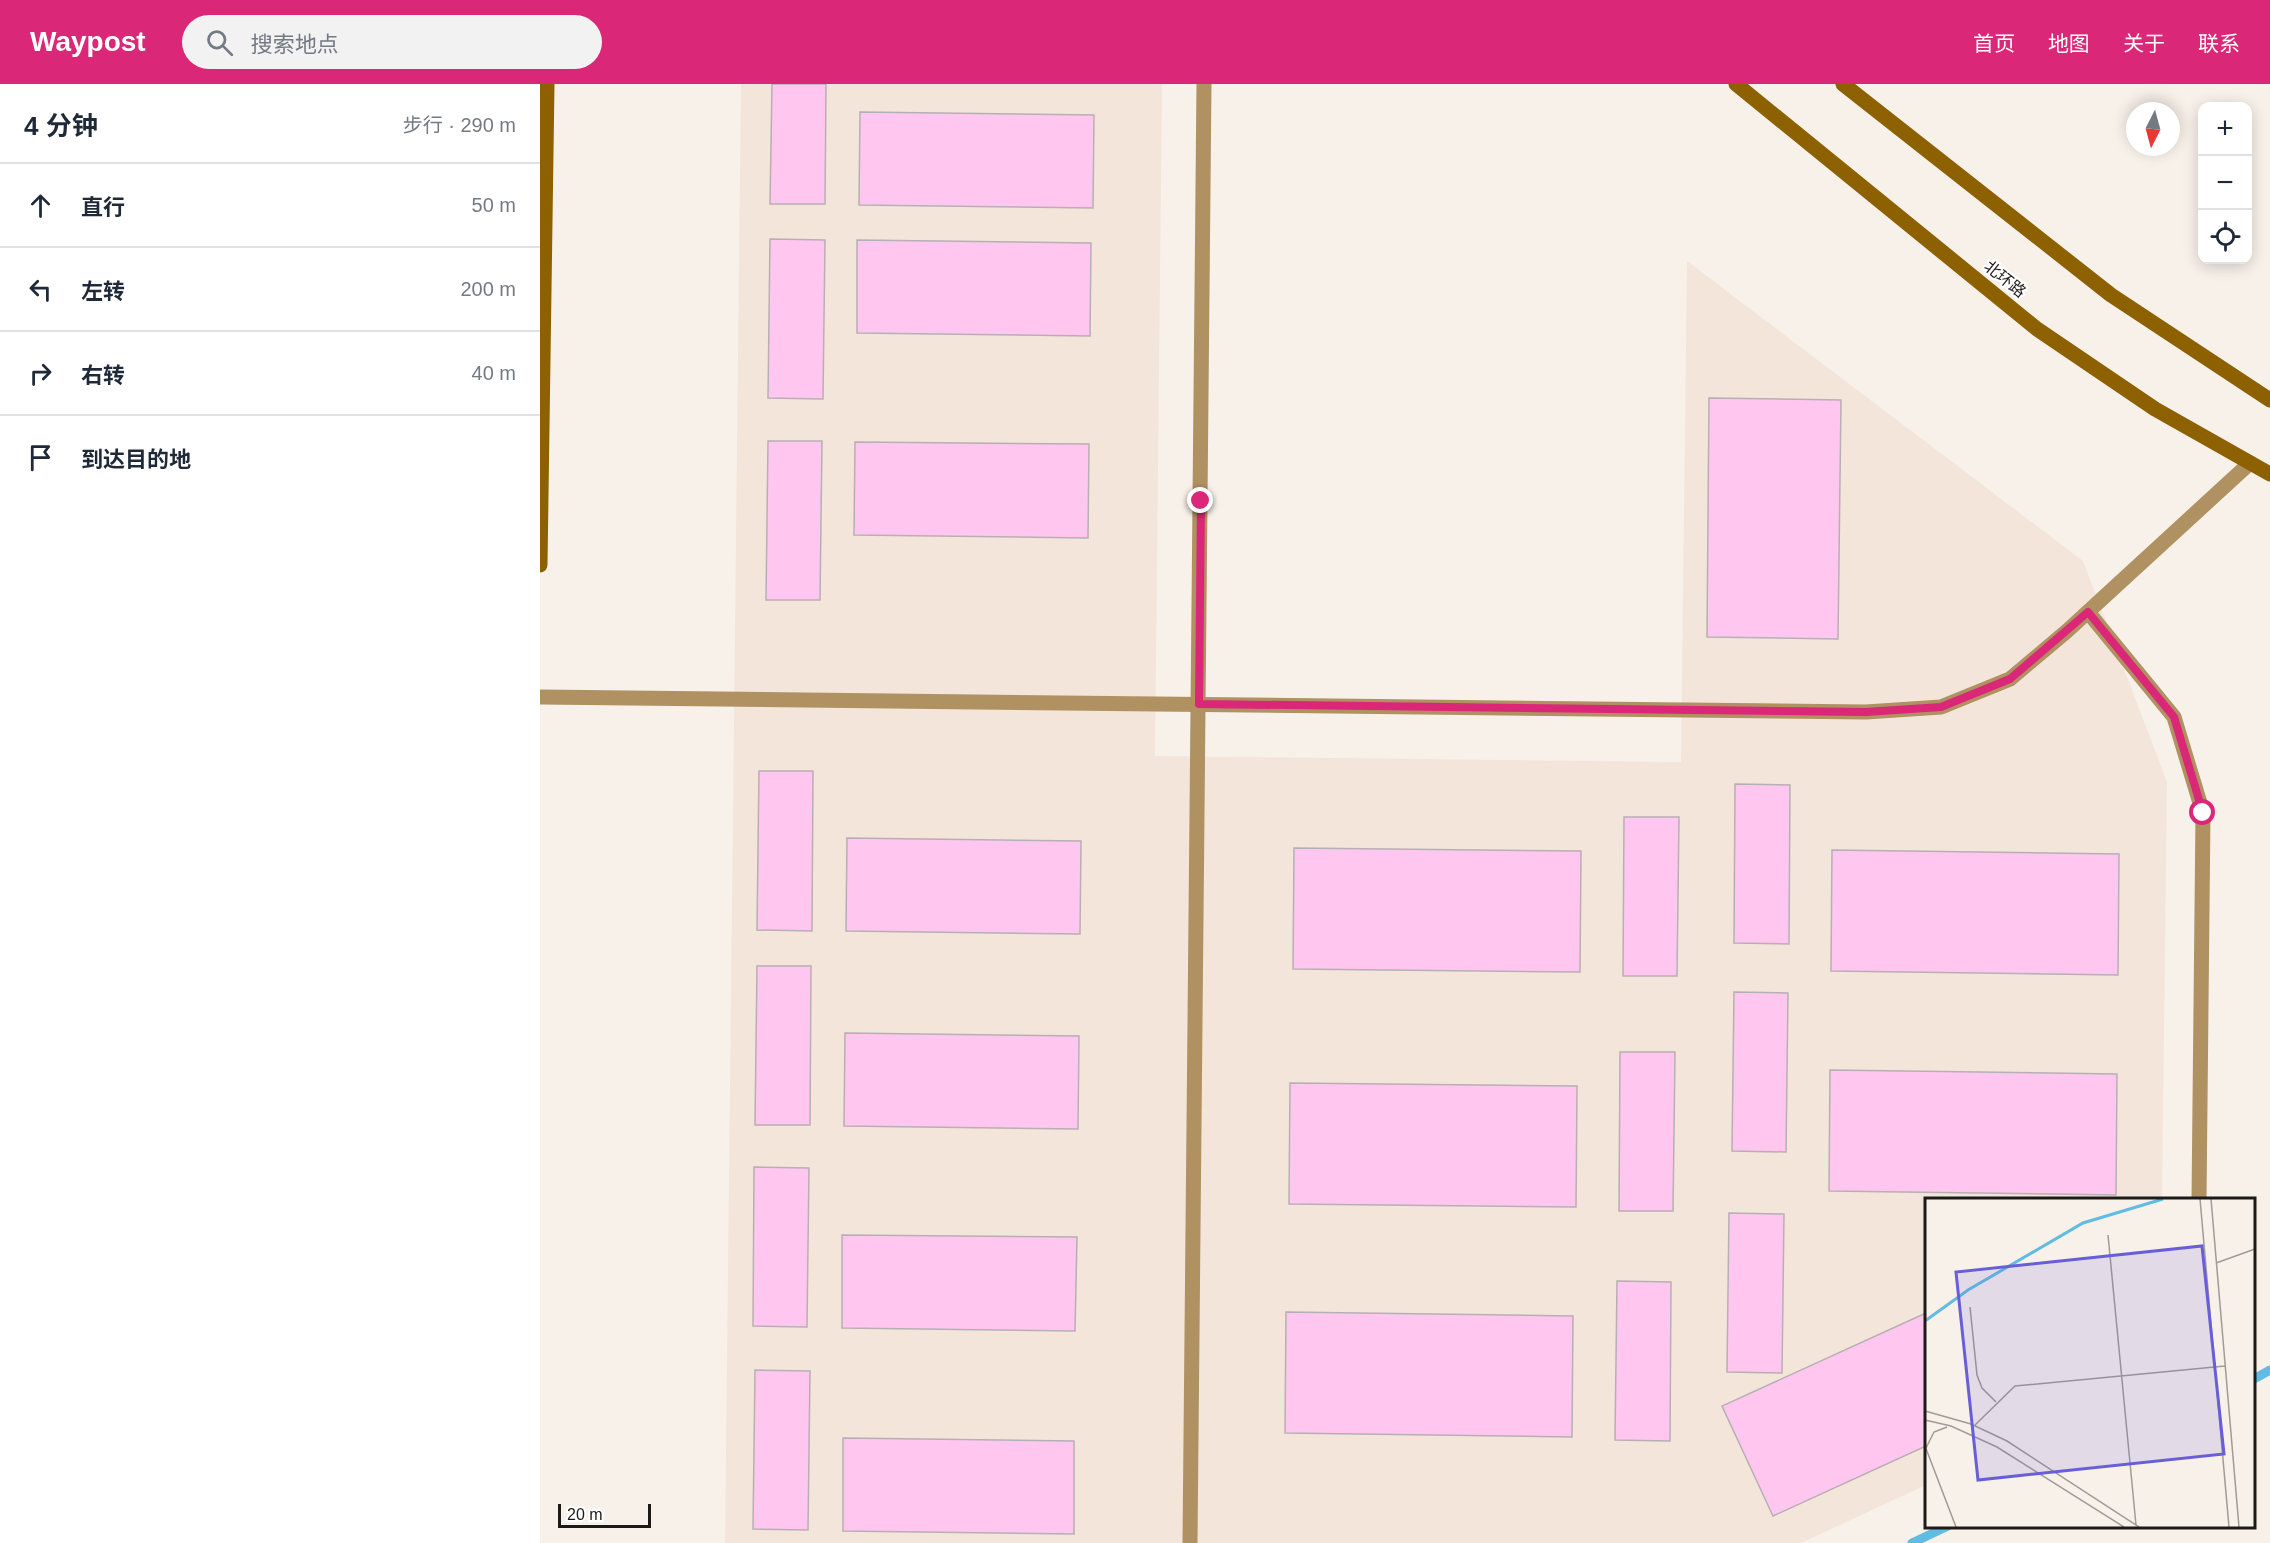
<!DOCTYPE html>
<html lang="zh">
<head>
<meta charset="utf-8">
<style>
  body { margin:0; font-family:Arial,"Noto Sans SC",sans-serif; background:#f2f2f3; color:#1f2937 }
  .controls { position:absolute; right:18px; top:18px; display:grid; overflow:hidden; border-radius:12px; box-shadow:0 3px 15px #0003 }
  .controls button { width:54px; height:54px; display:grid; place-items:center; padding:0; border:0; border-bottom:2px solid #e0e1e3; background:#fff; color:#1f2937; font:30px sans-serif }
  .compass { position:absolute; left:1586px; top:18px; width:54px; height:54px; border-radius:50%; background:#fff; box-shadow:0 3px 15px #0003; rotate:186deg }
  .scale { position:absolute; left:18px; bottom:15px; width:93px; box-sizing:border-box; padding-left:6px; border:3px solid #1c1a18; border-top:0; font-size:16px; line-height:21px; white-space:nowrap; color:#1c1a18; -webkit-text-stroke:4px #fff; paint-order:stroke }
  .stop { position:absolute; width:18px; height:18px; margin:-14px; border:4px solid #db2777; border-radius:50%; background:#fff }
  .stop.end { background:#db2777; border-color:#fff; box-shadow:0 2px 6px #0008 }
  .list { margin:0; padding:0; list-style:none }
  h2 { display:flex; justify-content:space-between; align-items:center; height:78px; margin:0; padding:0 24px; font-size:26px }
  h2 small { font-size:20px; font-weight:400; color:#747a83 }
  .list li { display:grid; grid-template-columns:39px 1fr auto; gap:18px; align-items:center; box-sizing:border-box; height:84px; padding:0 24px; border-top:2px solid #e0e1e3 }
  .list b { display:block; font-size:22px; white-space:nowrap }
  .list em { font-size:20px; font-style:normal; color:#747a83 }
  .icon { flex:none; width:33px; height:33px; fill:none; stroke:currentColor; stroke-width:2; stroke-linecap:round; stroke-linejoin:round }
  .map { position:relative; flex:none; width:1730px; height:1459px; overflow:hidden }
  header { display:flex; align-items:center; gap:36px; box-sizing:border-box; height:84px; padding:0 30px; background:#db2777; color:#fff }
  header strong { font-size:28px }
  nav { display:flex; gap:33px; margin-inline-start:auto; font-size:21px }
  .search { width:420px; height:54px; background:#f2f2f3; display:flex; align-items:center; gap:15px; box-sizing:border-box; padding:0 21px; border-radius:33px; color:#747a83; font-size:22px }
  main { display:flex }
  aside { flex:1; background:#fff }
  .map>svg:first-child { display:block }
  .built { fill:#f3e5d9 }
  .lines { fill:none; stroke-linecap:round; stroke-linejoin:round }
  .stream { stroke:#61bce3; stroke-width:9 }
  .building { fill:#ffc7f0; stroke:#b7afb4; stroke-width:1.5 }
  .minor { stroke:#af9162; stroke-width:15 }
  .secondary { stroke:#8d6100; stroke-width:15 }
  .route { stroke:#db2777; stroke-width:8 }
  .labels { text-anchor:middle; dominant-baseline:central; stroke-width:4.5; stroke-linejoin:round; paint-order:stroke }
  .street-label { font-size:16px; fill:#1c1a18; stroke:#fff }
  .inset-river { fill:none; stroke:#61bce3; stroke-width:3 }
  .inset-road { fill:none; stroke:#a09b96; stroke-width:1.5 }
  .view { fill:#685ed8; fill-opacity:0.15; stroke:#685ed8; stroke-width:3 }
  .inset-edge { fill:none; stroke:#1c1a18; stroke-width:3 }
</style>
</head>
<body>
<header>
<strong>Waypost</strong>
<div class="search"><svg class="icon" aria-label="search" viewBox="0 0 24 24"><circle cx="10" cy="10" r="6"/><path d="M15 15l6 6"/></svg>搜索地点</div>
<nav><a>首页</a><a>地图</a><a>关于</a><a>联系</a></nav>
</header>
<main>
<aside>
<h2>4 分钟<small>步行 · 290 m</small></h2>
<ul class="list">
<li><svg class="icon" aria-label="ahead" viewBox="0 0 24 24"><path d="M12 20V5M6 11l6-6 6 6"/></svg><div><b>直行</b></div><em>50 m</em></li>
<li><svg class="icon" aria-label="left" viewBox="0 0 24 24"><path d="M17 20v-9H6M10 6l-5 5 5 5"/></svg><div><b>左转</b></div><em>200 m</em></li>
<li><svg class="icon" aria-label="right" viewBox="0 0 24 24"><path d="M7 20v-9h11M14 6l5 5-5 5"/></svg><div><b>右转</b></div><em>40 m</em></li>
<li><svg class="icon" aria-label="arrive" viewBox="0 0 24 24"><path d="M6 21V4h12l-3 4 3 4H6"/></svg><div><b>到达目的地</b></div></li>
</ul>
</aside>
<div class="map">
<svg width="1730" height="1459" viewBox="0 0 1730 1459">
  <rect width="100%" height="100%" fill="#f8f1ea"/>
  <!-- built -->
  <polygon class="built" points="201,0 622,0 615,672 1141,678 1147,177 1543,477 1627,698 1622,1115 1386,1116 1386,1401 1261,1459 185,1459"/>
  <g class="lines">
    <!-- stream -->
    <g class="stream">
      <polyline points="1714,1295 1730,1286"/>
      <polyline points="1372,1459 1408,1442"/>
    </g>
  </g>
  <!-- building -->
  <g class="building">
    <polygon points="232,0 286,0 285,120 230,120"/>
    <polygon points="320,28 554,31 553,124 319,121"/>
    <polygon points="230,155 285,156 283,315 228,314"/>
    <polygon points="317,156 551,159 550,252 317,249"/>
    <polygon points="1169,314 1301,316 1298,555 1167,553"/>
    <polygon points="228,357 282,357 280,516 226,516"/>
    <polygon points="315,358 549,360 548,454 314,451"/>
    <polygon points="219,687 273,687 272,847 217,846"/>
    <polygon points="1195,700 1250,701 1249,860 1194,859"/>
    <polygon points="1084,733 1139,733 1137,892 1083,892"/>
    <polygon points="307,754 541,757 540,850 306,847"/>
    <polygon points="754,764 1041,767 1040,888 753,885"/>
    <polygon points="1292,766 1579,770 1578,891 1291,887"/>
    <polygon points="217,882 271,882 270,1041 215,1041"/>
    <polygon points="1194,908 1248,909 1246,1068 1192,1067"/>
    <polygon points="305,949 539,952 538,1045 304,1042"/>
    <polygon points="1080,968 1135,968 1133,1127 1079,1127"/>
    <polygon points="1290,986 1577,990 1576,1111 1289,1107"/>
    <polygon points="750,999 1037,1002 1036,1123 749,1120"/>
    <polygon points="214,1083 269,1084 267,1243 213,1242"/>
    <polygon points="1189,1129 1244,1130 1242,1289 1187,1288"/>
    <polygon points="302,1151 537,1153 535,1247 302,1244"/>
    <polygon points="1077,1197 1131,1198 1130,1357 1075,1356"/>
    <polygon points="746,1228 1033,1232 1032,1353 745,1349"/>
    <polygon points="1386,1229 1386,1362 1233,1432 1182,1322"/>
    <polygon points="215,1286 270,1287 268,1446 213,1445"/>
    <polygon points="303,1354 534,1357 534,1450 303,1447"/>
  </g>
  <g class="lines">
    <!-- minor -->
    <g class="minor">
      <polyline points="1548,528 1634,633 1663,729 1659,1116"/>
      <polyline points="0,613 1326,628 1401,623 1470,595 1527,547 1710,379"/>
      <polyline points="650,1459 664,0"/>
    </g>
    <!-- secondary -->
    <g class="secondary">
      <polyline points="1196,0 1497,245 1615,325 1730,390"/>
      <polyline points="1303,0 1571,211 1730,316"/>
      <polyline points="0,481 7,0"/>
    </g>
  </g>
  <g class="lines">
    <!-- route -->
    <polyline class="route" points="661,417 659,620 1326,628 1401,623 1470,595 1548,528 1634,633 1663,729"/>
  </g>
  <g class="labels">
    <!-- street labels -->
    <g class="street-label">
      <text transform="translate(1465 195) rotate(39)">北环路</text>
    </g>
  </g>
  <!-- overview -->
  <g transform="translate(1385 1114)">
    <rect width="330" height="330" fill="#f8f1ea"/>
    <path class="inset-river" d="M0,123L43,92L158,25L238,1"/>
    <path class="inset-road" d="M275,1L304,329M286,1L314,329M183,37L211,327M291,65L330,51M45,109L52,177L57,190L71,204M0,213L46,226L82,243L214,329M0,222L26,228L72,249L199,329M50,227L90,188L300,168M0,248L31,329M1,250L9,234L22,229"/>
    <path class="view" d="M277,48L299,256L53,282L31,74Z"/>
    <rect width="330" height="330" class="inset-edge"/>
  </g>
</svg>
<div class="controls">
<button>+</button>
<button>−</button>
<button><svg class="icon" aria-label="locate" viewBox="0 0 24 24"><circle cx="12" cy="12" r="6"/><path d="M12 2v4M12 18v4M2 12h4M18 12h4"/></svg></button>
</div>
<svg class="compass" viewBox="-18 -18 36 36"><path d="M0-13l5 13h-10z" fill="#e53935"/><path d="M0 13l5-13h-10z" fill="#747a83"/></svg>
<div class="scale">20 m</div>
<div class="stop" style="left:1663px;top:729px"></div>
<div class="stop end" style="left:661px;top:417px"></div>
</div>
</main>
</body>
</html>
